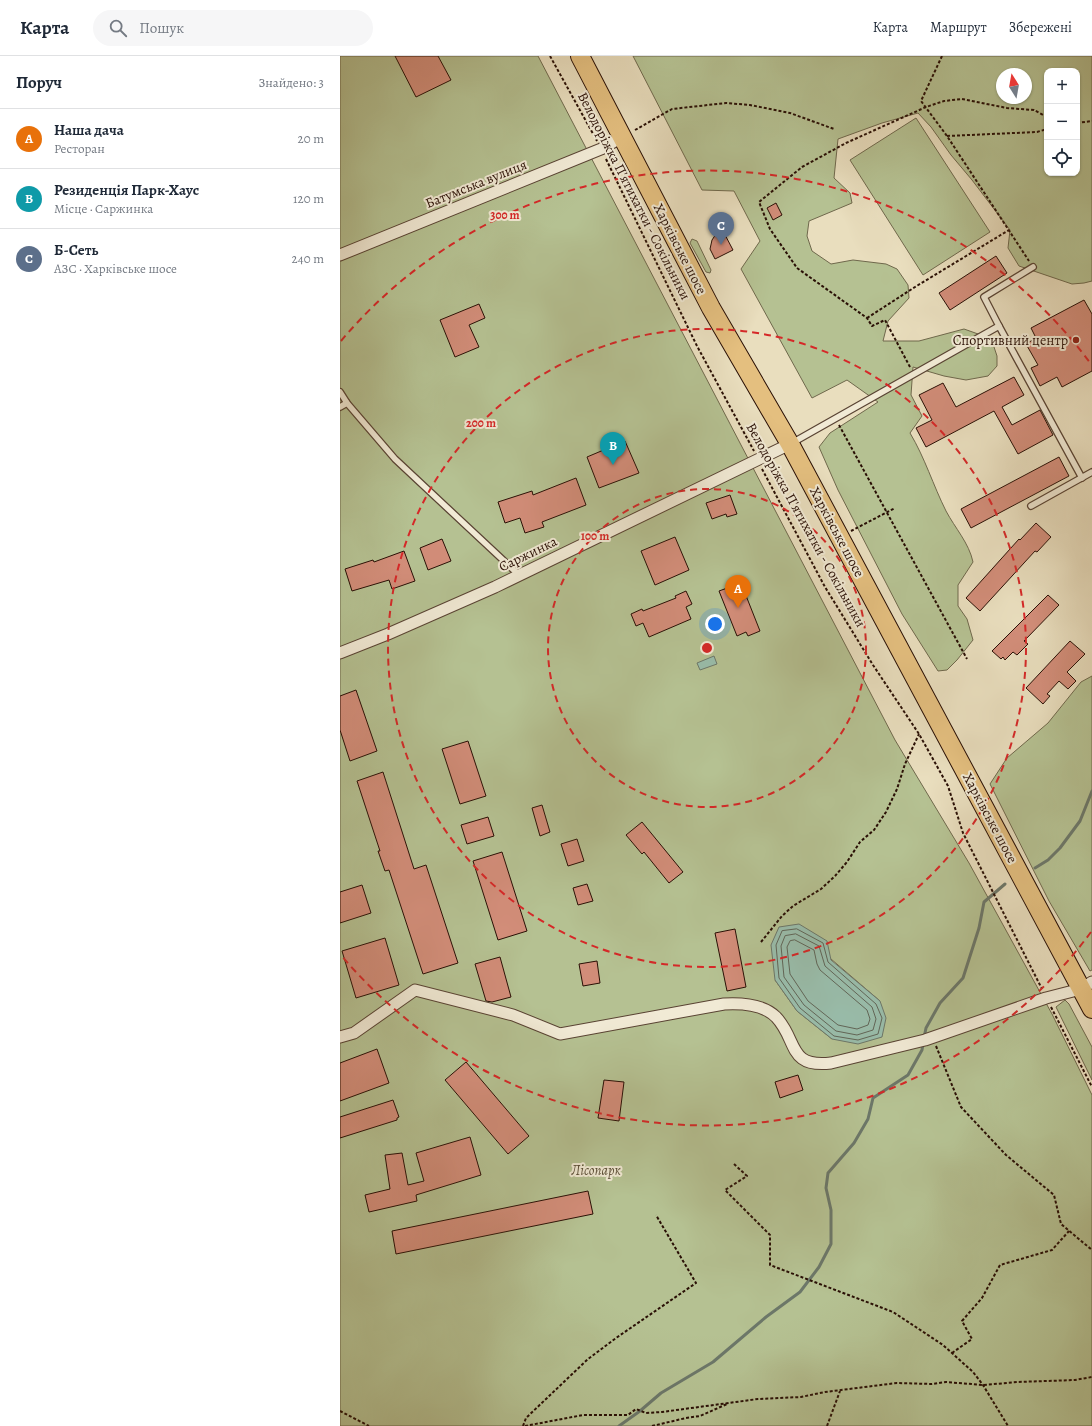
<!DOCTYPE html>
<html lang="uk">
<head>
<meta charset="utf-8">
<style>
  body { margin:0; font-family:Alegreya,serif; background:#f6f6f7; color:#1f2937 }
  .controls { position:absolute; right:12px; top:12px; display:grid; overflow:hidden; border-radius:8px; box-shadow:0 1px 3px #0004 }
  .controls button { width:36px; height:36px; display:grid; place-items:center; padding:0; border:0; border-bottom:1px solid #e0e1e3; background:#fff; color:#1f2937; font:20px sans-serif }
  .compass { position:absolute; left:656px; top:12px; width:36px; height:36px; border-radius:50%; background:#fff; box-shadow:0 1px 3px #0004; rotate:349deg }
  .you { position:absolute; left:375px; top:568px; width:14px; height:14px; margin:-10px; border:3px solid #fff; border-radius:50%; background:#1a73e8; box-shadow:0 0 0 6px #1a73e833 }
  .badge { display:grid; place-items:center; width:26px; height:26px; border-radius:50%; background:#8f2418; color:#fff; font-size:13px; font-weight:700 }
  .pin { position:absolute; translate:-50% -33px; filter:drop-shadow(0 1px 2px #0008) }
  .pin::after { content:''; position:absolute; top:21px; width:14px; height:12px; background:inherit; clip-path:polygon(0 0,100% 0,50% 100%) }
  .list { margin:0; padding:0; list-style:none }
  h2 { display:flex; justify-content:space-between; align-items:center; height:52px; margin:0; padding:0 16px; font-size:17px }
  h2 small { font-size:13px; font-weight:400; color:#747a83 }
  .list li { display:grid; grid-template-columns:26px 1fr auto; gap:12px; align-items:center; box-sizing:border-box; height:60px; padding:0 16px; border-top:1px solid #e0e1e3 }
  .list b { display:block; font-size:15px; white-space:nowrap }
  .list p { margin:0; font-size:13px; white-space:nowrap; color:#747a83 }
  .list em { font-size:13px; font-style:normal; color:#747a83 }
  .icon { flex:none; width:22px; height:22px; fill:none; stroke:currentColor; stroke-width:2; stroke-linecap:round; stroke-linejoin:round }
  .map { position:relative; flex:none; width:752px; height:1370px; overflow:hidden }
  header { display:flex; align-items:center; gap:24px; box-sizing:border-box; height:56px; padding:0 20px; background:#fff; border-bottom:1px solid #e0e1e3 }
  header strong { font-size:19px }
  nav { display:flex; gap:22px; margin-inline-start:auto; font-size:14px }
  .search { width:280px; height:36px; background:#f6f6f7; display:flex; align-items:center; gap:10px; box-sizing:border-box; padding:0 14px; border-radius:22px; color:#747a83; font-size:15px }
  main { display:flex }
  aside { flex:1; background:#fff }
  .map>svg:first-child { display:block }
  .green { fill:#b5c192; stroke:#6f684c; fill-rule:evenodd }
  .water { fill:#99bdab; stroke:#6c7769 }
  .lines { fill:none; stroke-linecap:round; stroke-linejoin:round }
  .shore { stroke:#616658; stroke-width:1 }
  .stream { stroke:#6c7769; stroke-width:3 }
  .building { fill:#d28d79; stroke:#290f05 }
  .lane-casing { stroke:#594333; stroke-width:8 }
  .street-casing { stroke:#594333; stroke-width:13 }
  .primary-casing { stroke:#290f05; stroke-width:20 }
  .path { stroke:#290f05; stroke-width:2; stroke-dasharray:3 2; stroke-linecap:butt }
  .lane { stroke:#f1ead5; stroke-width:5.5 }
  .street { stroke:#f1ead5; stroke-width:11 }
  .primary { stroke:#e4bf7f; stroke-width:18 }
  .ring { fill:none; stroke:#d62828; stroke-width:2; stroke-dasharray:7 5 }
  .poi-dot { fill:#8f2418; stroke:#f1ead5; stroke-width:1.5 }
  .labels { text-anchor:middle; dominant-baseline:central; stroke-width:4; stroke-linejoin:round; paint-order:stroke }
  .street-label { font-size:14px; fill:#290f05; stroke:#f1ead5 }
  .poi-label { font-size:14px; fill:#290f05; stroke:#f1ead5; text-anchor:end }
  .park-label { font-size:14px; font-style:italic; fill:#5a4d36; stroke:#f1ead5 }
  .centre { fill:#d62828; stroke:#f1ead5; stroke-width:2 }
  .ring-label { font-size:12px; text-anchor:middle; font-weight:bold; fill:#d62828; stroke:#f1ead5; stroke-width:4; stroke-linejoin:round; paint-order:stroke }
</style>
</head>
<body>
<header>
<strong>Карта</strong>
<div class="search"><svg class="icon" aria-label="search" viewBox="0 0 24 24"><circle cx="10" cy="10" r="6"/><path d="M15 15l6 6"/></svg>Пошук</div>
<nav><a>Карта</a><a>Маршрут</a><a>Збережені</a></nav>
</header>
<main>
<aside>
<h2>Поруч<small>Знайдено: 3</small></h2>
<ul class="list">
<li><span class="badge" style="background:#e8710a">A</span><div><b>Наша дача</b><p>Ресторан</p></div><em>20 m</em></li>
<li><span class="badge" style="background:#0f9aa8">B</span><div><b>Резиденція Парк-Хаус</b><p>Місце · Саржинка</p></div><em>120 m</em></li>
<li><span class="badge" style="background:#5c6f8a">C</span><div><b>Б-Сеть</b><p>АЗС · Харківське шосе</p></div><em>240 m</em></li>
</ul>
</aside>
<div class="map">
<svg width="752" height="1370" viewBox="0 0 752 1370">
  <rect width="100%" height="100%" fill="#e9debe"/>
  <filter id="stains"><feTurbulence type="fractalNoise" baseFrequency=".005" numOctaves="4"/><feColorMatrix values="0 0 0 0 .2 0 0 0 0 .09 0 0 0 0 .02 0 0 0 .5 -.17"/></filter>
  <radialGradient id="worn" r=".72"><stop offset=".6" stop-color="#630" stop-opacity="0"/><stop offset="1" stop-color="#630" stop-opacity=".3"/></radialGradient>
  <!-- green -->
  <g class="green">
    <path d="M0,0H198L555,684L629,807L712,958L752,1039V1370H0ZM491,903L540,945L492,983L457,955L435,924Z"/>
    <path d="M293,0H752V225L744,227L732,228L679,210L668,192L670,174L632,124L611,99L591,71L578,57L542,67L498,83L494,122L510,137L512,147L469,165L467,180L472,195L491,208L513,204L546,208L557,213L568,229L569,242L548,265L543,285H579L624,273L641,279L653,288L657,300V310L648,320L626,324L604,320L573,311L571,339L582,360L570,377C585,402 593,429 606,455C615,472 629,487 633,506L618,529V550L627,563L633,584L617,604L607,614L598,615L562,558L498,434L479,391L490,377L538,346L507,324L472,342L401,213L420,185L394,135L362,134ZM707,15H737V117H707ZM662,18H686V42H662Z"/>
    <polygon points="576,62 650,176 583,219 510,104"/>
    <polygon points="352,183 357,185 371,214 370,217 366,216 350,187"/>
    <polygon points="752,620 752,914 750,915 709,845 650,728 667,702 708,667 741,626"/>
    <polygon points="725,944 729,948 752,991 752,1024 716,951"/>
  </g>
  <!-- water -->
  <g class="water">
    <polygon points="374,600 377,608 360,614 357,607"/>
    <polygon points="459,868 487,885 491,904 540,945 546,962 542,981 518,988 492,983 457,955 435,924 431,889 439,871"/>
  </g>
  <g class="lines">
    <!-- shore -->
    <g class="shore">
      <polygon points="457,873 483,887 488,906 536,948 542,962 538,978 518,984 494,980 460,952 439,922 436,889 442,875"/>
      <polygon points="456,878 479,890 485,910 532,951 536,963 533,974 517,979 496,975 464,949 444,921 441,890 445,880"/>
      <polygon points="455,884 474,894 477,908 480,914 527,954 530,963 528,969 517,973 498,969 468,945 450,918 447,891 450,885"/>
    </g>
    <!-- stream -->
    <g class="stream">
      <polyline points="695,812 708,804 720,792 740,765 752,735"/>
      <polyline points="584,982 586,972 600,947 623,922 639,872 644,846 665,828"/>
      <polyline points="279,1370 300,1355 321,1337 373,1306 426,1261 460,1236 479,1211 491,1188 491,1154 486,1132 488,1117 514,1087 528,1063 533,1042 568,1019 582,994 583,988"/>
    </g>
  </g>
  <!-- building -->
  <g class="building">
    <polygon points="55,0 98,0 111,24 76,41"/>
    <polygon points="436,147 442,159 433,164 427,152"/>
    <polygon points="383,175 393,194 375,203 370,193 372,184 376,178"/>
    <polygon points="656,200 667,217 610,254 599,237"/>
    <polygon points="744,244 752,258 752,315 722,331 717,321 700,330 691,312 698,309 686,288 696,282 691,272"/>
    <polygon points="139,248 145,262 129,269 139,291 115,301 100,264"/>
    <polygon points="674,321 684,339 662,351 672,369 700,354 713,379 678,398 654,355 586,391 576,372 592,364 579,339 603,327 616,351"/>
    <polygon points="285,385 299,417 259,432 247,401"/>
    <polygon points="719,401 729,420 631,472 621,453"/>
    <polygon points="236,422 246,449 202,466 204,471 185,477 180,462 165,467 158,446 192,435 193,439"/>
    <polygon points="390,439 397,458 387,461 386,458 372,463 366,447"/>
    <polygon points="696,467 711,481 697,496 695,495 640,555 626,542 679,483 680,484"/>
    <polygon points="335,481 349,514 315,529 301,495"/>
    <polygon points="102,483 111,505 88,514 80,492"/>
    <polygon points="64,495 75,525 52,533 49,524 12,535 5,513 33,504 34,506"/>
    <polygon points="401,527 420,575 408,580 406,576 397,580 379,535"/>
    <polygon points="346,535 352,548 346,551 351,563 309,581 303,567 296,570 291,558 302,553 303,555 336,542 335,540"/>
    <polygon points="708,539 719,549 684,585 688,588 677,599 673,596 665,604 663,601 661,603 652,595"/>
    <polygon points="730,585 745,598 727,616 736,625 728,633 719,625 707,638 710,640 703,648 686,632"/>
    <polygon points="16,634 37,695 10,705 0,674 0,640"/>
    <polygon points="128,685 146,740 120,748 102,693"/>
    <polygon points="43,716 74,813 86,809 118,907 83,918 49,814 45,815 38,795 40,795 17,725"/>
    <polygon points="202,749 210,776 200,780 192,752"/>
    <polygon points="148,761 154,780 127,788 121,769"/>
    <polygon points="302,766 343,816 329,827 304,796 302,798 286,779"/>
    <polygon points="237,783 244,805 228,810 221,788"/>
    <polygon points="162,796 187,875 158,884 133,805"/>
    <polygon points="247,828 253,845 238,849 233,832"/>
    <polygon points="22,829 31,857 0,867 0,836"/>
    <polygon points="395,873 406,931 387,935 375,877"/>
    <polygon points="45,882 59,929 16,942 2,895"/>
    <polygon points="160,901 171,941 152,946 146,945 135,908"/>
    <polygon points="257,905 260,927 243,930 239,908"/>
    <polygon points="37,993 49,1027 0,1045 0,1007"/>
    <polygon points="126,1006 189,1080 168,1098 105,1024"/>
    <polygon points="458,1019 463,1034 440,1042 435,1026"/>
    <polygon points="264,1024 284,1026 279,1065 258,1062"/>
    <polygon points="53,1044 59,1061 57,1062 57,1064 0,1082 0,1061"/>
    <polygon points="130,1081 141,1119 76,1139 77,1145 29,1156 25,1139 50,1133 45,1099 62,1097 68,1129 84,1125 76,1097"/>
    <polygon points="248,1135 253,1158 56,1198 52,1175"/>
  </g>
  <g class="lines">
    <defs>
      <g id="lane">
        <polyline points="659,270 742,422"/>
        <polyline points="0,336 7,347 55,403 179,519"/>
        <polyline points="0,351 7,347"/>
        <polyline points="452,387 659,270 644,241 693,211"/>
        <polyline points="691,450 752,416"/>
      </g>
      <g id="street">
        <polyline points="0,199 261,93 282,81"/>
        <polyline points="0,597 48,578 155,531 450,388"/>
        <path d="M0,981L14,977L75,934L173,959L220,978L384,948C401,947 423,948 436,961C458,984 447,1012 491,1007L585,984L706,942L741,933L752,926"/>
      </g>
      <polyline id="primary" points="240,0 371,252 450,388 752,953"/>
    </defs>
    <!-- lane casing -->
    <use href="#lane" class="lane-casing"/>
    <!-- street casing -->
    <use href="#street" class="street-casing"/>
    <!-- primary casing -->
    <use href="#primary" class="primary-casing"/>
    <!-- path -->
    <g class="path">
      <polyline points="210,0 257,85"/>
      <polyline points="602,0 581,45 607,80 689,205"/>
      <polyline points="737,67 752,65"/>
      <polyline points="295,74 332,53 386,47 410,49 450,57 494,73"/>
      <polyline points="607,80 697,76 707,73"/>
      <polyline points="266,103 357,290 414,395"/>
      <polyline points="527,262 575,231 669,174"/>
      <polyline points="570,311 545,264 532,270 527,262 457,212 430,173 419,146 462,111 506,87 586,51 604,45 622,43 667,52 694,54 707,61"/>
      <polyline points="499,369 627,603"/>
      <polyline points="422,413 485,531 533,609 579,678 608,730 623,777 702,933"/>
      <polyline points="511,475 555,452"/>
      <polyline points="421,886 442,860 453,850 481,833 495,820 507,806 520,786 534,774 546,756 557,733 565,708 579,678"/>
      <polyline points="711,951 752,1031"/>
      <polyline points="596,990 621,1051 666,1099 714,1139 721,1168 752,1194"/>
      <polyline points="394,1108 407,1120 385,1134 430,1179 430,1209 553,1256 603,1289 633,1316 643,1329 668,1370"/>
      <polyline points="612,1297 632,1283 622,1265 642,1242 660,1209 712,1194 729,1175"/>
      <polyline points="0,1355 29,1370"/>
      <polyline points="183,1370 186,1362 248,1303 276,1282 356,1227 316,1159"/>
      <polyline points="185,1370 243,1359 288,1359 296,1353 306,1357 322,1356 418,1343 461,1341 485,1336 557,1327 592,1328 606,1326 643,1329 678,1326 735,1324 752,1321"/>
      <polyline points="312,1370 346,1362 360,1360 387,1348"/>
      <polyline points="487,1370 500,1335"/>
    </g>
    <!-- lane -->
    <use href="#lane" class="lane"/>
    <!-- street -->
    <use href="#street" class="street"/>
    <!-- primary -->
    <use href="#primary" class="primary"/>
  </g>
  <!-- distance rings -->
  <g class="ring">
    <circle cx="367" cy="592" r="159"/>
    <circle cx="367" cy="592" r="319"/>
    <path d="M751 876A478 478 0 0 1 1 899M1 285A478 478 0 0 1 751 308"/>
  </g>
  <!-- markers -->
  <circle class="poi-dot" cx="736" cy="284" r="4"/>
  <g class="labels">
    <!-- street labels -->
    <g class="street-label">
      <text transform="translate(136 128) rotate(-22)">Батумська вулиця</text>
      <text transform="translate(294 140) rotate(63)">Велодоріжка П'ятихатки - Сокільники</text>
      <text transform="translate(340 193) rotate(63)">Харківське шосе</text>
      <text transform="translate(466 469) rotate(61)">Велодоріжка П'ятихатки - Сокільники</text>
      <text transform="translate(497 476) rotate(62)">Харківське шосе</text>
      <text transform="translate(188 498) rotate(-26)">Саржинка</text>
      <text transform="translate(650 762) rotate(62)">Харківське шосе</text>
    </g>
    <!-- poi labels -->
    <g class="poi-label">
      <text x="728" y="284">Спортивний центр</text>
    </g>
    <!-- park labels -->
    <g class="park-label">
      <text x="256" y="1114">Лісопарк</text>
    </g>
  </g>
  <circle cx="367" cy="592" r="6" class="centre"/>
  <g class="ring-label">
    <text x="165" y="163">300 m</text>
    <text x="141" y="371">200 m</text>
    <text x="255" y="484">100 m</text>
  </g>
  <rect width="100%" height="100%" filter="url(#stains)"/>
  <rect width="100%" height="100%" fill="url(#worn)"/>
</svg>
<div class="controls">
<button>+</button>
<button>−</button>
<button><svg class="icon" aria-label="locate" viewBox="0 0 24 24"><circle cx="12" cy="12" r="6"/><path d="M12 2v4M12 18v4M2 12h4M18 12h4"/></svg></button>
</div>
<svg class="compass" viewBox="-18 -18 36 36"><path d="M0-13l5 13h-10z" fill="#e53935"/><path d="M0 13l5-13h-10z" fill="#747a83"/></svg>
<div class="you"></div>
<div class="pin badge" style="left:398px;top:552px;background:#e8710a">A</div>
<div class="pin badge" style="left:273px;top:409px;background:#0f9aa8">B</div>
<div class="pin badge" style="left:381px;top:189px;background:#5c6f8a">C</div>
</div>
</main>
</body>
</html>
